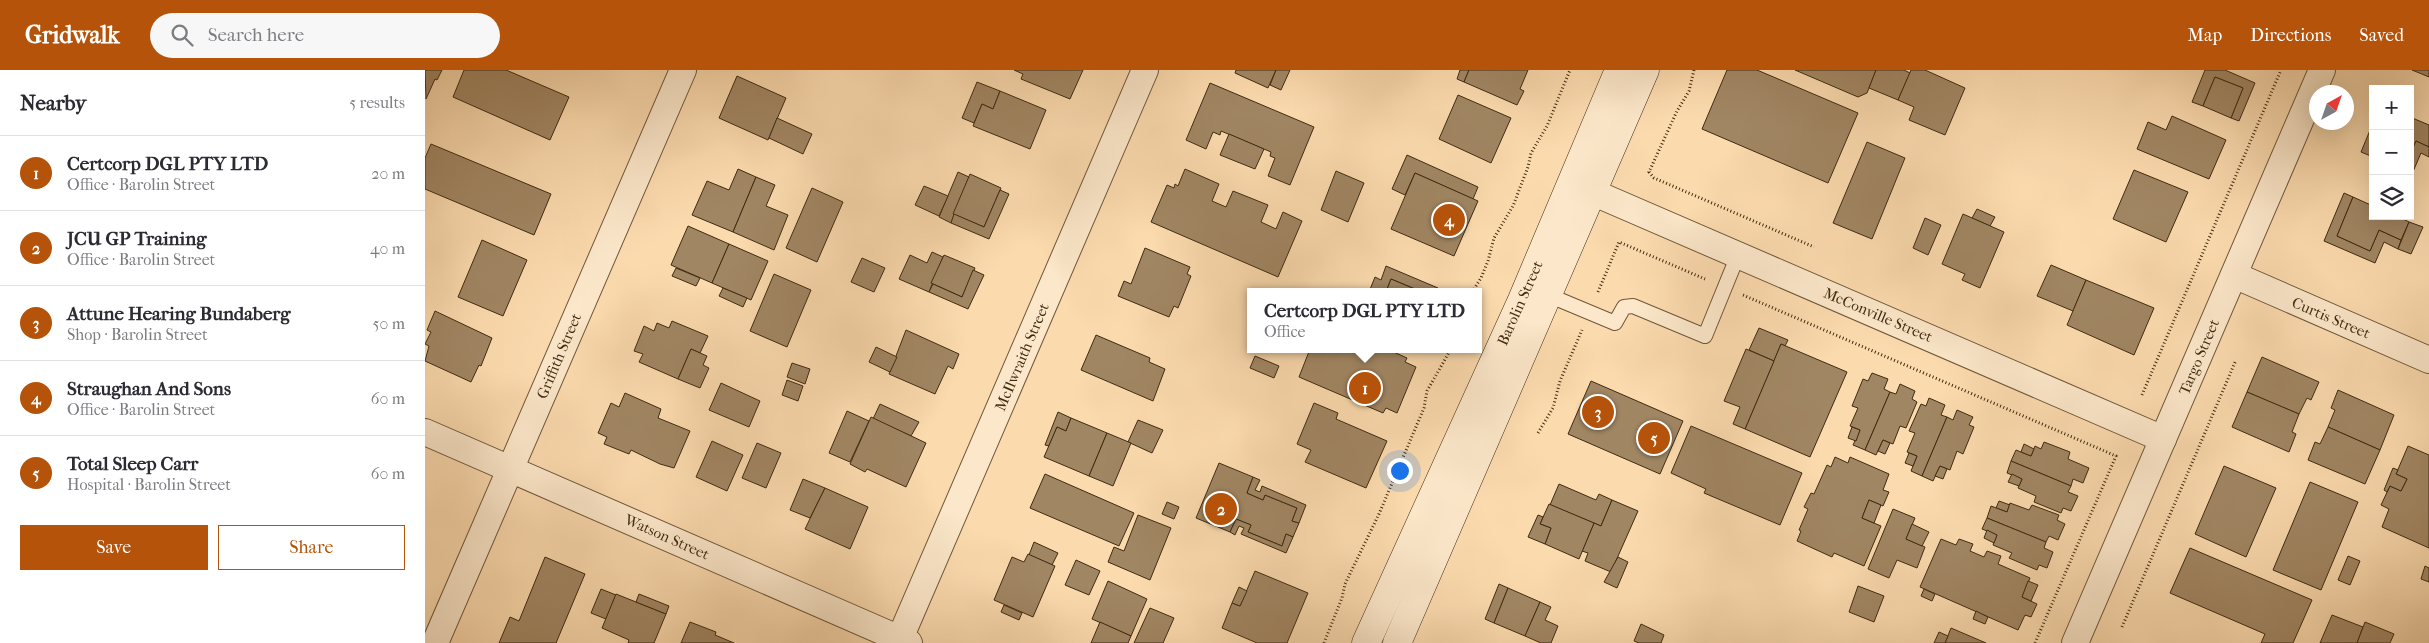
<!DOCTYPE html>
<html lang="en">
<head>
<meta charset="utf-8">
<style>
  body { margin:0; font-family:"IM FELL French Canon",serif; background:#f7f7f7; color:#2b2b33 }
  .controls { position:absolute; right:15px; top:15px; display:grid; overflow:hidden; border-radius:0px; box-shadow:0 5px 20px #0002 }
  .controls button { width:45px; height:45px; display:grid; place-items:center; padding:0; border:0; border-bottom:1px solid #e1e1e2; background:#fff; color:#2b2b33; font:25px sans-serif }
  .compass { position:absolute; left:1884px; top:15px; width:45px; height:45px; border-radius:50%; background:#fff; box-shadow:0 5px 20px #0002; rotate:40deg }
  .you { position:absolute; left:974px; top:400px; width:18px; height:18px; margin:-12px; border:4px solid #fff; border-radius:50%; background:#1a73e8; box-shadow:0 0 0 8px #1a73e833 }
  .badge { display:grid; place-items:center; width:32px; height:32px; border-radius:50%; background:#b45309; color:#fff; font-size:16px; font-weight:700 }
  .pin { position:absolute; translate:-50% -50%; border:2px solid #fff; box-shadow:0 1px 5px #0006 }
  .popup { position:absolute; left:822px; top:218px; width:235px; height:65px; box-sizing:border-box; display:grid; place-content:center; border-radius:0px; background:#fff; filter:drop-shadow(0 1px 4px #0005); font-size:16px; white-space:nowrap; color:#7c7c81 }
  .popup b { font-size:19px; color:#2b2b33 }
  .popup::after { content:''; position:absolute; left:50%; top:100%; margin-left:-10px; border:10px solid transparent; border-top-color:#fff }
  .list { margin:0; padding:0; list-style:none }
  h2 { display:flex; justify-content:space-between; align-items:center; height:65px; margin:0; padding:0 20px; font-size:21px }
  h2 small { font-size:16px; font-weight:400; color:#7c7c81 }
  .list li { display:grid; grid-template-columns:32px 1fr auto; gap:15px; align-items:center; box-sizing:border-box; height:75px; padding:0 20px; border-top:1px solid #e1e1e2 }
  .list b { display:block; font-size:19px; white-space:nowrap }
  .list p { margin:0; font-size:16px; white-space:nowrap; color:#7c7c81 }
  .list em { font-size:16px; font-style:normal; color:#7c7c81 }
  .actions { display:flex; gap:10px; padding:15px 20px }
  .actions a { flex:1; padding:11px 0; border:1px solid #b45309; border-radius:0px; text-align:center; font-size:18px; color:#b45309 }
  .actions .main { background:#b45309; color:#fff }
  .icon { flex:none; width:28px; height:28px; fill:none; stroke:currentColor; stroke-width:2; stroke-linecap:round; stroke-linejoin:round }
  .map { position:relative; flex:none; width:2004px; height:573px; overflow:hidden }
  header { display:flex; align-items:center; gap:30px; box-sizing:border-box; height:70px; padding:0 25px; background:#b45309; color:#fff }
  header strong { font-size:24px }
  nav { display:flex; gap:28px; margin-inline-start:auto; font-size:18px }
  .search { width:350px; height:45px; background:#f7f7f7; display:flex; align-items:center; gap:12px; box-sizing:border-box; padding:0 18px; border-radius:28px; color:#7c7c81; font-size:19px }
  main { display:flex }
  aside { flex:1; background:#fff }
  .map>svg:first-child { display:block }
  .building { fill:#a18663; stroke:#3f2b11 }
  .lines { fill:none; stroke-linecap:round; stroke-linejoin:round }
  .service-casing { stroke:#6e5738; stroke-width:16 }
  .minor-casing { stroke:#6e5738; stroke-width:28 }
  .secondary-casing { stroke:#3f2b11; stroke-width:29 }
  .path { stroke:#3f2b11; stroke-width:3; stroke-dasharray:1 2.5; stroke-linecap:butt }
  .service { stroke:#fce7ca; stroke-width:14 }
  .minor { stroke:#fce7ca; stroke-width:26 }
  .secondary { stroke:#fce7ca; stroke-width:28 }
  .labels { text-anchor:middle; dominant-baseline:central; stroke-width:4; stroke-linejoin:round; paint-order:stroke }
  .street-label { font-size:15px; fill:#3f2b11; stroke:#fce7ca }
</style>
</head>
<body>
<header>
<strong>Gridwalk</strong>
<div class="search"><svg class="icon" aria-label="search" viewBox="0 0 24 24"><circle cx="10" cy="10" r="6"/><path d="M15 15l6 6"/></svg>Search here</div>
<nav><a>Map</a><a>Directions</a><a>Saved</a></nav>
</header>
<main>
<aside>
<h2>Nearby<small>5 results</small></h2>
<ul class="list">
<li><span class="badge">1</span><div><b>Certcorp DGL PTY LTD</b><p>Office · Barolin Street</p></div><em>20 m</em></li>
<li><span class="badge">2</span><div><b>JCU GP Training</b><p>Office · Barolin Street</p></div><em>40 m</em></li>
<li><span class="badge">3</span><div><b>Attune Hearing Bundaberg</b><p>Shop · Barolin Street</p></div><em>50 m</em></li>
<li><span class="badge">4</span><div><b>Straughan And Sons</b><p>Office · Barolin Street</p></div><em>60 m</em></li>
<li><span class="badge">5</span><div><b>Total Sleep Carr</b><p>Hospital · Barolin Street</p></div><em>60 m</em></li>
</ul>
<div class="actions"><a class="main">Save</a><a>Share</a></div>
</aside>
<div class="map">
<svg width="2004" height="573" viewBox="0 0 2004 573">
  <rect width="100%" height="100%" fill="#fbdaae"/>
  <filter id="stains"><feTurbulence type="fractalNoise" baseFrequency=".004" numOctaves="4"/><feColorMatrix values="0 0 0 0 .2 0 0 0 0 .09 0 0 0 0 .02 0 0 0 .5 -.17"/></filter>
  <radialGradient id="worn" r=".72"><stop offset=".6" stop-color="#630" stop-opacity="0"/><stop offset="1" stop-color="#630" stop-opacity=".3"/></radialGradient>
  <!-- building -->
  <g class="building">
    <polygon points="0,0 17,0 12,10 10,9 1,29"/>
    <polygon points="39,0 81,0 144,27 125,70 28,27"/>
    <polygon points="589,0 658,0 645,29 596,9 598,4"/>
    <polygon points="811,0 851,0 843,18 810,3"/>
    <polygon points="851,0 865,0 856,20 845,15"/>
    <polygon points="1035,0 1044,0 1039,12 1032,9"/>
    <polygon points="1044,0 1103,0 1095,19 1099,21 1092,35 1039,12"/>
    <polygon points="1302,0 1332,0 1433,43 1403,113 1277,59"/>
    <polygon points="1370,0 1451,0 1442,23 1433,27"/>
    <polygon points="1451,0 1479,0 1485,3 1473,30 1444,18"/>
    <polygon points="1486,0 1500,0 1540,18 1520,65 1484,50 1489,37 1473,30"/>
    <polygon points="1780,0 1800,0 1830,13 1814,51 1806,48 1818,18 1790,7 1778,36 1767,32"/>
    <polygon points="1987,0 2004,0 2004,7"/>
    <polygon points="312,6 361,28 343,70 294,48"/>
    <polygon points="1790,7 1818,18 1806,48 1778,36"/>
    <polygon points="552,12 575,21 568,39 557,34 549,53 537,48"/>
    <polygon points="785,13 889,57 865,115 843,106 850,88 845,86 846,82 796,61 795,65 788,62 781,79 761,70"/>
    <polygon points="575,21 621,40 605,79 548,56 557,34 568,39"/>
    <polygon points="1033,25 1086,48 1066,93 1014,69"/>
    <polygon points="1747,46 1801,70 1784,109 1712,79 1723,52 1741,60"/>
    <polygon points="1985,47 2004,55 2004,77 1991,71 1985,85"/>
    <polygon points="352,48 387,64 378,84 344,68"/>
    <polygon points="1948,53 1948,87 1936,82"/>
    <polygon points="804,64 839,79 830,99 795,85"/>
    <polygon points="1991,71 2004,77 2004,87 1996,83 1987,104 1985,103 1985,85"/>
    <polygon points="1442,72 1480,88 1447,169 1408,153"/>
    <polygon points="6,74 126,124 109,165 0,119 0,88"/>
    <polygon points="982,85 1053,117 1048,129 990,103 980,125 967,119"/>
    <polygon points="313,99 331,107 308,162 267,145 282,111 304,120"/>
    <polygon points="760,99 794,114 787,131 801,137 808,121 843,135 836,152 851,159 858,142 877,151 853,207 726,152 742,115 749,118 750,114 753,116"/>
    <polygon points="1709,100 1763,122 1741,172 1688,149"/>
    <polygon points="911,101 939,113 923,152 896,140"/>
    <polygon points="533,102 544,107 526,153 514,147"/>
    <polygon points="990,103 1053,131 1029,186 966,159"/>
    <polygon points="545,104 576,118 559,157 528,144"/>
    <polygon points="331,107 350,115 341,136 363,145 349,180 308,162"/>
    <polygon points="499,116 523,126 514,146 490,135"/>
    <polygon points="387,118 418,132 392,192 361,178"/>
    <polygon points="575,120 584,124 564,169 526,153 529,144 559,157"/>
    <polygon points="1919,123 1928,127 1912,166 1945,181 1954,160 1976,170 1973,179 1959,172 1950,193 1899,171"/>
    <polygon points="1928,127 1948,136 1948,146 1972,146 1984,152 1976,170 1954,160 1945,181 1912,166"/>
    <polygon points="1552,139 1570,147 1565,156 1547,148"/>
    <polygon points="1538,144 1579,162 1555,218 1537,210 1540,204 1517,194"/>
    <polygon points="1500,148 1516,155 1503,185 1488,178"/>
    <polygon points="1984,152 1998,157 1986,184 1973,179"/>
    <polygon points="263,156 304,174 287,213 246,195"/>
    <polygon points="57,170 102,190 78,246 33,227"/>
    <polygon points="304,174 343,191 326,230 287,213"/>
    <polygon points="720,178 765,197 762,204 766,206 753,238 749,236 744,247 693,226 699,211 706,214"/>
    <polygon points="507,182 518,187 504,222 474,209 485,185 502,193"/>
    <polygon points="519,185 550,198 537,227 506,213"/>
    <polygon points="437,188 460,198 449,222 426,212"/>
    <polygon points="1626,195 1661,210 1648,241 1612,226"/>
    <polygon points="961,196 1013,218 1011,222 997,222 966,209 961,222 944,222 950,207 956,210"/>
    <polygon points="251,198 275,208 271,216 247,206"/>
    <polygon points="548,200 559,205 543,239 504,222 508,214 537,227"/>
    <polygon points="349,204 386,220 362,277 325,261"/>
    <polygon points="966,209 997,222 961,222"/>
    <polygon points="1661,210 1729,238 1709,285 1642,255"/>
    <polygon points="298,218 322,228 318,237 294,226"/>
    <polygon points="10,241 67,268 56,296 54,295 46,312 0,291 4,276 0,274 6,262 2,260"/>
    <polygon points="247,251 283,266 275,283 266,279 253,309 214,292 218,284 209,281 219,256 229,261 232,253 244,258"/>
    <polygon points="1334,258 1363,270 1360,276 1356,274 1349,291 1324,280"/>
    <polygon points="481,260 534,284 528,299 523,296 510,324 464,304"/>
    <polygon points="671,265 725,288 724,292 740,299 728,331 656,300"/>
    <polygon points="1356,274 1422,302 1385,387 1320,359"/>
    <polygon points="451,277 472,287 465,302 444,292"/>
    <polygon points="266,279 282,286 278,295 284,298 275,318 253,309"/>
    <polygon points="885,279 962,279 982,288 980,292 991,297 972,343 961,338 958,343 874,307"/>
    <polygon points="1321,279 1349,291 1320,359 1308,354 1315,337 1299,331"/>
    <polygon points="830,286 854,296 849,308 825,298"/>
    <polygon points="1837,287 1894,312 1886,330 1882,328 1874,344 1822,322"/>
    <polygon points="367,293 385,299 380,314 362,307"/>
    <polygon points="1447,303 1463,309 1459,319 1465,322 1440,380 1428,375 1435,360 1425,356 1433,338 1427,336 1438,309 1443,311"/>
    <polygon points="362,310 378,316 373,331 357,325"/>
    <polygon points="1166,311 1258,351 1235,404 1143,364"/>
    <polygon points="296,313 335,331 324,357 284,340"/>
    <polygon points="1475,314 1490,321 1487,329 1492,332 1481,358 1475,356 1468,374 1458,370 1451,385 1440,380 1465,322 1471,324"/>
    <polygon points="1913,320 1969,345 1955,380 1903,357 1910,340 1906,338"/>
    <polygon points="1822,322 1874,344 1867,362 1871,364 1864,382 1807,357"/>
    <polygon points="200,323 236,339 233,348 265,361 249,398 235,394 206,380 204,384 179,374 182,367 173,363 186,333 194,337"/>
    <polygon points="1504,328 1520,335 1516,345 1522,347 1497,406 1486,401 1492,386 1482,382 1490,363 1484,361 1496,334 1501,336"/>
    <polygon points="889,333 913,343 911,349 962,371 941,418 880,392 886,380 872,374"/>
    <polygon points="455,334 494,352 486,366 448,349"/>
    <polygon points="1532,340 1548,347 1544,355 1549,357 1538,384 1532,381 1525,400 1515,396 1508,411 1497,406 1522,347 1528,350"/>
    <polygon points="422,341 444,351 425,392 404,383"/>
    <polygon points="633,342 646,348 641,361 632,357 624,376 620,375"/>
    <polygon points="446,347 501,373 481,417 442,399 440,402 425,394"/>
    <polygon points="646,348 682,363 664,406 619,387 632,357 641,361"/>
    <polygon points="713,350 738,360 727,383 703,372"/>
    <polygon points="1266,356 1377,403 1355,455 1279,423 1281,419 1246,403"/>
    <polygon points="1427,357 1435,360 1431,371 1423,368"/>
    <polygon points="1903,357 1955,380 1940,414 1883,390 1890,372 1895,374"/>
    <polygon points="682,363 706,373 688,416 664,406"/>
    <polygon points="1458,370 1465,373 1460,384 1453,381"/>
    <polygon points="287,371 318,385 302,421 271,407"/>
    <polygon points="1619,372 1645,382 1643,389 1664,398 1658,413 1648,409 1646,416 1586,391 1591,380 1606,386 1610,376 1616,379"/>
    <polygon points="332,373 356,383 341,418 317,408"/>
    <polygon points="1599,374 1609,379 1606,386 1596,382"/>
    <polygon points="1983,376 2004,385 2004,478 1957,457 1964,439 1956,435 1965,416 1976,421 1982,409 1971,404"/>
    <polygon points="1484,383 1492,386 1488,396 1480,393"/>
    <polygon points="1410,387 1423,393 1425,387 1464,404 1458,420 1464,422 1458,436 1444,430 1437,448 1456,456 1439,496 1409,483 1407,487 1372,471 1376,461 1374,460 1383,439 1379,437 1386,423 1389,424 1402,395 1406,397"/>
    <polygon points="1586,391 1646,416 1643,422 1653,426 1646,441 1638,438 1636,443 1609,432 1611,426 1593,418 1597,409 1582,403"/>
    <polygon points="794,393 828,407 822,423 838,430 840,425 872,438 867,451 874,453 868,467 861,464 857,476 823,462 826,455 811,449 805,462 771,448"/>
    <polygon points="1515,396 1522,399 1518,409 1510,406"/>
    <polygon points="1799,396 1851,418 1821,487 1770,464"/>
    <polygon points="1968,398 1973,400 1971,404 1982,409 1976,421 1965,416 1962,422 1959,420"/>
    <polygon points="620,404 709,443 694,476 605,438"/>
    <polygon points="1587,404 1597,409 1594,416 1583,412"/>
    <polygon points="828,407 835,410 830,420 835,422 837,416 881,435 874,453 867,451 872,438 840,425 838,430 822,423"/>
    <polygon points="378,409 400,418 385,448 365,440"/>
    <polygon points="1885,412 1933,432 1896,520 1848,500"/>
    <polygon points="1134,414 1171,430 1174,424 1187,430 1176,456 1125,435"/>
    <polygon points="400,418 443,437 425,479 380,459"/>
    <polygon points="1187,430 1213,441 1186,502 1160,491 1163,483 1157,481 1169,453 1176,456"/>
    <polygon points="1444,430 1456,435 1449,453 1437,448"/>
    <polygon points="1574,431 1585,435 1582,442 1571,438"/>
    <polygon points="742,432 754,437 749,449 737,444"/>
    <polygon points="1585,433 1604,440 1607,435 1634,445 1632,450 1640,454 1633,470 1624,466 1621,472 1562,448 1566,436 1582,442"/>
    <polygon points="1124,434 1169,453 1154,489 1120,474 1126,458 1115,454"/>
    <polygon points="1468,439 1490,448 1481,469 1500,477 1492,498 1472,490 1464,508 1443,499"/>
    <polygon points="713,445 746,458 725,510 683,492 689,477 699,481"/>
    <polygon points="1113,445 1118,447 1115,454 1126,458 1120,474 1103,467"/>
    <polygon points="1562,448 1621,472 1619,478 1628,482 1622,498 1614,495 1612,500 1584,488 1587,483 1568,475 1572,465 1557,459"/>
    <polygon points="811,449 826,455 823,462 857,476 861,464 868,467 861,483 816,464 819,458 814,456 810,465 805,462"/>
    <polygon points="1487,454 1504,462 1497,476 1481,469"/>
    <polygon points="1562,460 1572,465 1569,473 1559,468"/>
    <polygon points="1516,469 1531,475 1534,469 1548,474 1545,481 1559,487 1562,481 1576,486 1573,494 1605,508 1597,527 1612,534 1606,547 1600,545 1593,560 1495,517"/>
    <polygon points="609,472 633,483 627,495 604,485"/>
    <polygon points="1765,478 1887,530 1868,573 1836,573 1840,564 1745,523"/>
    <polygon points="603,484 630,496 608,547 569,530 587,487 599,492"/>
    <polygon points="1923,486 1935,491 1925,515 1913,510"/>
    <polygon points="120,487 160,504 131,573 74,573 85,547 94,551"/>
    <polygon points="1193,487 1203,492 1192,518 1179,512"/>
    <polygon points="651,490 675,501 664,525 640,515"/>
    <polygon points="2000,496 2004,498 2004,512 1996,509"/>
    <polygon points="830,501 883,523 862,573 832,573 797,558 807,533 815,536"/>
    <polygon points="683,511 722,529 706,566 667,549"/>
    <polygon points="1603,511 1613,515 1606,531 1597,527"/>
    <polygon points="1074,514 1083,518 1069,553 1060,549"/>
    <polygon points="1433,516 1459,526 1449,552 1424,542"/>
    <polygon points="814,517 822,521 815,536 807,533"/>
    <polygon points="1083,518 1115,532 1100,566 1069,553"/>
    <polygon points="176,519 191,525 181,549 166,543"/>
    <polygon points="1499,519 1510,524 1507,531 1496,526"/>
    <polygon points="191,524 241,544 229,573 203,573 204,570 177,558"/>
    <polygon points="214,524 244,536 241,544 211,532"/>
    <polygon points="1115,532 1126,537 1120,550 1133,556 1126,573 1116,573 1100,566"/>
    <polygon points="579,535 597,543 594,550 576,542"/>
    <polygon points="725,538 749,548 738,573 709,573"/>
    <polygon points="1551,541 1563,547 1560,554 1548,549"/>
    <polygon points="1907,545 1938,557 1932,573 1895,573"/>
    <polygon points="265,552 291,562 290,565 309,573 256,573"/>
    <polygon points="675,552 706,566 703,573 666,573"/>
    <polygon points="1940,552 1969,564 1965,573 1932,573"/>
    <polygon points="1216,554 1239,565 1236,573 1214,573 1209,571"/>
    <polygon points="1526,558 1561,573 1520,573"/>
    <polygon points="1514,562 1523,566 1520,573 1509,573"/>
  </g>
  <g class="lines">
    <defs>
      <polyline id="service" points="1123,225 1190,253 1199,237 1208,236 1280,266 1313,185"/>
      <g id="minor">
        <polyline points="1167,122 1738,369"/>
        <polyline points="1809,205 2004,290"/>
        <polyline points="0,362 484,573"/>
        <polyline points="10,573 258,0"/>
        <polyline points="473,573 720,0"/>
        <polyline points="1650,573 1897,0"/>
      </g>
      <g id="secondary">
        <polyline points="941,573 1097,230 1194,0"/>
        <polyline points="972,573 1220,0"/>
      </g>
    </defs>
    <!-- service casing -->
    <use href="#service" class="service-casing"/>
    <!-- minor casing -->
    <use href="#minor" class="minor-casing"/>
    <!-- secondary casing -->
    <use href="#secondary" class="secondary-casing"/>
    <!-- path -->
    <g class="path">
      <polyline points="1269,0 1264,21 1252,41 1224,102 1229,108 1389,177"/>
      <polyline points="1047,222 1056,208 1063,191 1069,168 1088,136 1103,97 1106,83 1122,56 1145,0"/>
      <polyline points="1173,222 1194,172 1280,209"/>
      <polyline points="1318,225 1691,386 1610,573"/>
      <polyline points="1717,325 1856,0"/>
      <polyline points="1113,363 1128,338 1135,311 1157,260"/>
      <polyline points="1697,557 1811,290"/>
      <polyline points="899,573 917,528 920,514 954,444 999,338 1002,321 1026,279"/>
    </g>
    <!-- service -->
    <use href="#service" class="service"/>
    <!-- minor -->
    <use href="#minor" class="minor"/>
    <!-- secondary -->
    <use href="#secondary" class="secondary"/>
  </g>
  <g class="labels">
    <!-- street labels -->
    <g class="street-label">
      <text transform="translate(1095 233) rotate(-66)">Barolin Street</text>
      <text transform="translate(1453 245) rotate(23)">McConville Street</text>
      <text transform="translate(1906 248) rotate(23)">Curtis Street</text>
      <text transform="translate(134 286) rotate(-67)">Griffith Street</text>
      <text transform="translate(597 287) rotate(-67)">McIlwraith Street</text>
      <text transform="translate(1774 287) rotate(-67)">Targo Street</text>
      <text transform="translate(242 467) rotate(24)">Watson Street</text>
    </g>
  </g>
  <rect width="100%" height="100%" filter="url(#stains)"/>
  <rect width="100%" height="100%" fill="url(#worn)"/>
</svg>
<div class="controls">
<button>+</button>
<button>−</button>
<button><svg class="icon" aria-label="layers" viewBox="0 0 24 24"><path d="M12 4l9 5-9 5-9-5zM3 14l9 5 9-5"/></svg></button>
</div>
<svg class="compass" viewBox="-18 -18 36 36"><path d="M0-13l5 13h-10z" fill="#e53935"/><path d="M0 13l5-13h-10z" fill="#7c7c81"/></svg>
<div class="you"></div>
<div class="pin badge" style="left:940px;top:318px">1</div>
<div class="popup"><b>Certcorp DGL PTY LTD</b>Office</div>
<div class="pin badge" style="left:796px;top:439px">2</div>
<div class="pin badge" style="left:1173px;top:342px">3</div>
<div class="pin badge" style="left:1024px;top:150px">4</div>
<div class="pin badge" style="left:1229px;top:368px">5</div>
</div>
</main>
</body>
</html>
